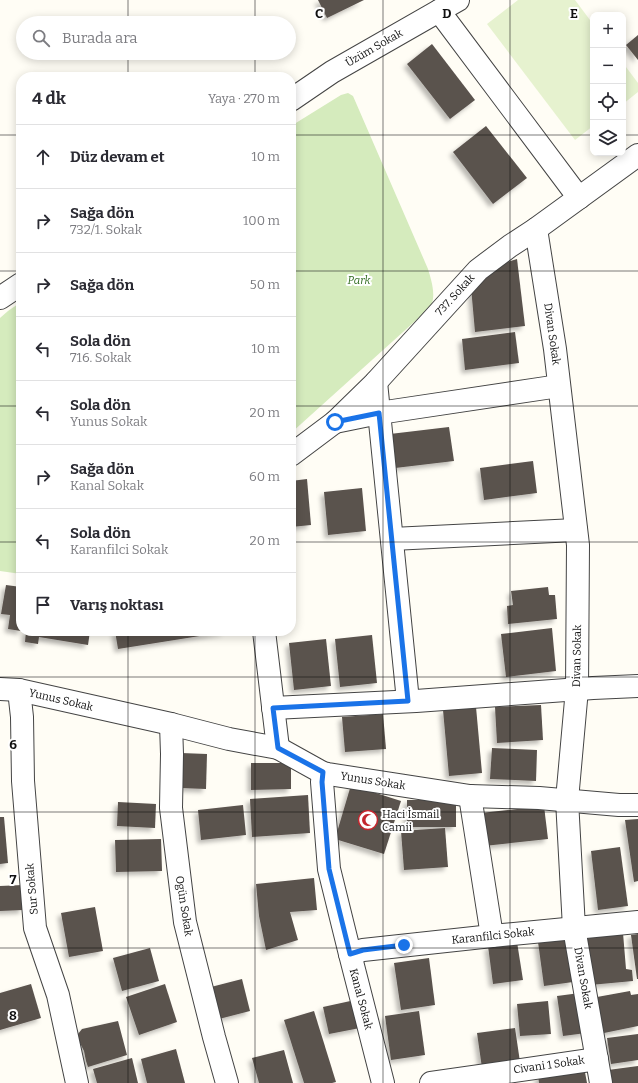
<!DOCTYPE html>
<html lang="tr">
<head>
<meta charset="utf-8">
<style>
  body { margin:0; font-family:Bitter,serif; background:#f7f7f7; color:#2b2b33 }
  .controls { position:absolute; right:12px; top:12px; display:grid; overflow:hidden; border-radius:8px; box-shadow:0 2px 10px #0003 }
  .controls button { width:36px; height:36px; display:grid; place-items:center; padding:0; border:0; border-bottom:1px solid #e1e1e2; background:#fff; color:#2b2b33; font:20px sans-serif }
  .stop { position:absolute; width:12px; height:12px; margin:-9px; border:3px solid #1a73e8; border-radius:50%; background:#fff }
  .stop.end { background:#1a73e8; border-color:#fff; box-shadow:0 1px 4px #0008 }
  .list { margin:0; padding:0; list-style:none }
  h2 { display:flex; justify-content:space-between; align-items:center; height:52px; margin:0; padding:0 16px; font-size:17px }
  h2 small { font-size:13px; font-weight:400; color:#7c7c81 }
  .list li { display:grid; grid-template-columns:26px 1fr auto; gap:12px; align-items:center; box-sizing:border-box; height:64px; padding:0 16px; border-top:1px solid #e1e1e2 }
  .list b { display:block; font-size:15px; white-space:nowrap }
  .list p { margin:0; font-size:13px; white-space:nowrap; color:#7c7c81 }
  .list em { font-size:13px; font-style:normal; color:#7c7c81 }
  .icon { flex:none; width:22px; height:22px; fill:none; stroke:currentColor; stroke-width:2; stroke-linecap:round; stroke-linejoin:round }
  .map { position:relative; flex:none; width:638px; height:1083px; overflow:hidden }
  .search { position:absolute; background:#fff; box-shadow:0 2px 10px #0003; left:16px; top:16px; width:280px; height:44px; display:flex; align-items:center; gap:10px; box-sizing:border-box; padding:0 14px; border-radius:22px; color:#7c7c81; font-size:15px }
  .panel { position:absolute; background:#fff; box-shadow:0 2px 10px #0003; left:16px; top:72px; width:280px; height:564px; border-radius:16px }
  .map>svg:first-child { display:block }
  .green { fill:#d5ebbd }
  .pitch { fill:#e6f2cf }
  .building { fill:#5a524d; filter:url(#shadow) }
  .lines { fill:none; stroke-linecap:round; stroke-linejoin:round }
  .minor-casing { stroke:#444; stroke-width:24 }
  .minor { stroke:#fff; stroke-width:22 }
  .route { stroke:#1a73e8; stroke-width:5 }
  .grid { fill:none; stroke:#111; stroke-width:1; stroke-opacity:0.55 }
  .labels { text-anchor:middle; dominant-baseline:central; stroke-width:4; stroke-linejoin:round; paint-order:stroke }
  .street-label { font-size:11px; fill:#111; stroke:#fff }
  .park-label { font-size:11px; font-style:italic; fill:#2f6b1f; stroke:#fff }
  .poi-label { font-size:11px; fill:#111; stroke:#fff; text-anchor:start }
  .grid-label { font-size:13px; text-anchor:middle; font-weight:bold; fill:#111; stroke:#fff; stroke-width:4; stroke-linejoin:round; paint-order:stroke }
</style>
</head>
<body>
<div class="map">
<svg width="638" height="1083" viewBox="0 0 638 1083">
  <defs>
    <filter id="shadow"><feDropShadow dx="-3.5" dy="3.5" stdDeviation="2" flood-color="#0004"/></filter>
  </defs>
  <rect width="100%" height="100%" fill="#fffdf5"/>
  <!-- green -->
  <g class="green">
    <path d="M348,93L353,96L428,269C431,279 437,297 430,307C428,310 425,312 423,314L291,433V126L341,95Z"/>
    <polygon points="21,302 21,574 0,571 0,318 8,311"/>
  </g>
  <!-- pitch -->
  <g class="pitch">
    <polygon points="518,0 575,0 593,24 593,126 575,140 487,24"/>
    <polygon points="623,63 638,83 638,92 623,104"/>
  </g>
  <!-- building -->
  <g class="building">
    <polygon points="318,0 364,0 327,18"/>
    <polygon points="638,35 638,60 626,45"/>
    <polygon points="432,44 475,100 450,119 407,64"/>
    <polygon points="486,126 527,178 493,204 453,152"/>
    <polygon points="517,259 525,326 475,332 471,287 494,266"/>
    <polygon points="515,332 519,363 465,370 462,339"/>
    <polygon points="449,427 454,461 395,468 390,434"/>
    <polygon points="533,461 537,493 484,500 480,468"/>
    <polygon points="307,479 311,525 291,527 291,481"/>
    <polygon points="362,488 366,531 328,535 324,492"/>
    <polygon points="6,585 21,587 21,631 8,629 10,615 1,614"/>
    <polygon points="548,587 549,595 555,595 557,619 508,624 507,606 513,605 511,591"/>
    <polygon points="552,628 556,671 506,677 501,634"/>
    <polygon points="26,631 90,631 88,645 39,637 38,644 25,642"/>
    <polygon points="115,631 224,631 225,632 118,649"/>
    <polygon points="372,635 377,683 340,687 335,639"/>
    <polygon points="326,639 331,686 294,690 289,643"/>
    <polygon points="541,705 543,740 497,743 495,707"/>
    <polygon points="476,707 482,773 449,776 443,710"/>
    <polygon points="383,714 386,749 345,752 342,717"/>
    <polygon points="492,748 537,750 536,781 490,779"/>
    <polygon points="181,753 207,754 206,789 181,788"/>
    <polygon points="251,763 291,763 291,789 251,790"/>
    <polygon points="351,785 401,801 384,854 335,839"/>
    <polygon points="308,795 310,833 252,837 250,799"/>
    <rect x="407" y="800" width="49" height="27"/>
    <polygon points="118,802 156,804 155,828 117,826"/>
    <polygon points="243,805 246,835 201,840 198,810"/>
    <polygon points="544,806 548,839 484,846 481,813"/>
    <polygon points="0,817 4,817 8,863 0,864"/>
    <polygon points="638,819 638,881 634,882 625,820"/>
    <polygon points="445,828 448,867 404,870 401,831"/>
    <polygon points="161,839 162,871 116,872 115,840"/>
    <polygon points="620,847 628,906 598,910 591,851"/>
    <polygon points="314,878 317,910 290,912 298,940 266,950 259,916 256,884"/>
    <polygon points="23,885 23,910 0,911 0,886"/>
    <polygon points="95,907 103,951 69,957 61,913"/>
    <polygon points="623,933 626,969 632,970 633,981 590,985 584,939"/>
    <polygon points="638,934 638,979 637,979 631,935"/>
    <polygon points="567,938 573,982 544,986 538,942"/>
    <polygon points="517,942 523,980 493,984 488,946"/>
    <polygon points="150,948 159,981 122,991 113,958"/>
    <polygon points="429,958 435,1005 401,1010 394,963"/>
    <polygon points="242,979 250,1011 219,1019 211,987"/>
    <polygon points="31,984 41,1018 0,1030 0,993"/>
    <polygon points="165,984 177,1022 139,1035 126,997"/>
    <polygon points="630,991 631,995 638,994 638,1026 604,1033 597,997"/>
    <polygon points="580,993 586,1033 563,1036 557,996"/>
    <polygon points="355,1000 360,1028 329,1034 323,1007"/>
    <polygon points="548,1001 551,1034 520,1036 517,1004"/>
    <polygon points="314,1011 336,1082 332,1083 304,1083 284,1020"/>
    <polygon points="419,1011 425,1055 391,1060 385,1016"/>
    <polygon points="118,1021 127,1055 88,1067 86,1061 84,1051 79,1041 78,1034 82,1029"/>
    <polygon points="515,1028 520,1062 482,1068 477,1033"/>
    <polygon points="638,1034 638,1060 611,1064 607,1038"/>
    <polygon points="176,1049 185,1083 147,1083 141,1059"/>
    <polygon points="284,1050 293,1083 259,1083 252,1058"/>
    <polygon points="132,1058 138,1083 97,1083 93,1069"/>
    <polygon points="638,1066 638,1083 609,1083 608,1070"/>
    <polygon points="584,1067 587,1083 539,1083 538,1075"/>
  </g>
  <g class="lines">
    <defs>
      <g id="minor">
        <polyline points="439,11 579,198"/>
        <polyline points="291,100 332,72 458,0"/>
        <polyline points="536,229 555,349 578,545 577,689 567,800 574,928 601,1083"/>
        <polyline points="0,298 21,284"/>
        <polyline points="376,382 408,701"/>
        <polyline points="335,422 379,413 559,386"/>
        <polyline points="291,455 335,422 376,382 478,270 510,246 536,229 638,155"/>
        <polyline points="392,539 576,530"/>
        <polyline points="264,631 278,748"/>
        <polyline points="0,689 19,690 171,724 229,739 278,748 323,773 328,774 470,796 539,798 619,805 638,805"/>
        <polyline points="19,690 22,717 23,781 35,928 58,995 77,1083"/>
        <polyline points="273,708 416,701 593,688 638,686"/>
        <polyline points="171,724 172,754 171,808 185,922 214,1037 227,1083"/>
        <polyline points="323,773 322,782 329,869 350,954 383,1083"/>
        <polyline points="470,796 492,936"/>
        <polyline points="350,954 363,950 492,936 638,922"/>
        <polyline points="431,1083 597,1059"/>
      </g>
    </defs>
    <!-- minor casing -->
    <use href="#minor" class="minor-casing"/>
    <!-- minor -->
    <use href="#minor" class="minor"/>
  </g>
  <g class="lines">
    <!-- route -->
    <polyline class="route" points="335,422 379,413 408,701 273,708 278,748 323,772 322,782 329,869 350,954 363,950 404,945"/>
  </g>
  <!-- grid -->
  <path class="grid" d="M128,0V23M255,0V23M383,0V1083M510,0V1083M128,53V77M255,53V77M0,135H21M291,135H593M623,135H638M0,271H21M291,271H638M0,406H21M291,406H638M0,542H21M291,542H638M128,631V1083M255,631V1083M0,677H638M0,812H638M0,948H638"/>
  <!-- icons -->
  <defs>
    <symbol id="mosque-ring" viewBox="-11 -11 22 22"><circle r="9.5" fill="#fff" stroke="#c4262e" stroke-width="1.5"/><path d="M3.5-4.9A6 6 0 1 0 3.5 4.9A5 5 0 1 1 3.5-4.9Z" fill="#c4262e"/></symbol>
  </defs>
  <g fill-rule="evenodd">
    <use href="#mosque-ring" x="357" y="809" width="22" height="22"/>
  </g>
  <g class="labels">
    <!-- street labels -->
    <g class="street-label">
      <text transform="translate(374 48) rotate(-30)">Üzüm Sokak</text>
      <text transform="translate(455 295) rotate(-48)">737. Sokak</text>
      <text transform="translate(552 334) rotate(82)">Divan Sokak</text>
      <text transform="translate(577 656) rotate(-89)">Divan Sokak</text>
      <text transform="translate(61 700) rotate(13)">Yunus Sokak</text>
      <text transform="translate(373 781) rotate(9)">Yunus Sokak</text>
      <text transform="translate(32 889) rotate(-95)">Sur Sokak</text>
      <text transform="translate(184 906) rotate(81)">Ogün Sokak</text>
      <text transform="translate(493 936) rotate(-6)">Karanfilci Sokak</text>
      <text transform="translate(583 978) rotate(80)">Divan Sokak</text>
      <text transform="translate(361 999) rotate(75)">Kanal Sokak</text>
      <text transform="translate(549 1065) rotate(-8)">Civani 1 Sokak</text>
    </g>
    <!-- park labels -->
    <g class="park-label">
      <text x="359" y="280">Park</text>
    </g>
    <!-- poi labels -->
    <g class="poi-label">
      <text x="382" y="814">Haci İsmail<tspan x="382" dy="13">Camii</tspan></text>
    </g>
  </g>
  <g class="grid-label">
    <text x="319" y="18">C</text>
    <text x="447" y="18">D</text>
    <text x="574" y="18">E</text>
    <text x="13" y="749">6</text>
    <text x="13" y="884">7</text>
    <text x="13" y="1020">8</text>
  </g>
</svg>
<div class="controls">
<button>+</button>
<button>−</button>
<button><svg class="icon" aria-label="locate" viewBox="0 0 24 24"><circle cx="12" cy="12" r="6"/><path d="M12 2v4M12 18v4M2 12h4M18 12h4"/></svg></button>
<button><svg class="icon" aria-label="layers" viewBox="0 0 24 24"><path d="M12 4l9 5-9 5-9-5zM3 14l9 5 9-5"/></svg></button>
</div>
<div class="stop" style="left:335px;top:422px"></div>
<div class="stop end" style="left:404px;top:945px"></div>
<div class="search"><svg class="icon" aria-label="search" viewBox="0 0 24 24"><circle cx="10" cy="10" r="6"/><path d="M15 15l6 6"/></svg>Burada ara</div>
<section class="panel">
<h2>4 dk<small>Yaya · 270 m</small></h2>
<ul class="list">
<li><svg class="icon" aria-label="ahead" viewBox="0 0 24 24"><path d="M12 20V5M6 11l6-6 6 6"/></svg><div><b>Düz devam et</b></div><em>10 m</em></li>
<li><svg class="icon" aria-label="right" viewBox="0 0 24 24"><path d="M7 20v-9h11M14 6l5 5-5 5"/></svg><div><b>Sağa dön</b><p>732/1. Sokak</p></div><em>100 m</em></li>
<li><svg class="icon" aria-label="right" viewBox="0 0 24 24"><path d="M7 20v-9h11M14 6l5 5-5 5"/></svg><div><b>Sağa dön</b></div><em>50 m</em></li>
<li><svg class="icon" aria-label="left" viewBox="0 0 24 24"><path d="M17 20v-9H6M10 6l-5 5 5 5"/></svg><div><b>Sola dön</b><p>716. Sokak</p></div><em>10 m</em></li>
<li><svg class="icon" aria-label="left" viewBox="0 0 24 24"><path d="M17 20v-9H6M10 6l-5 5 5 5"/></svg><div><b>Sola dön</b><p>Yunus Sokak</p></div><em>20 m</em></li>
<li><svg class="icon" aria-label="right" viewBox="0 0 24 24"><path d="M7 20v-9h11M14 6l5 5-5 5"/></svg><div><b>Sağa dön</b><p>Kanal Sokak</p></div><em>60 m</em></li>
<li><svg class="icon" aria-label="left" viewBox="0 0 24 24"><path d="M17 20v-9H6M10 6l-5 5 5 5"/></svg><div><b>Sola dön</b><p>Karanfilci Sokak</p></div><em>20 m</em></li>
<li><svg class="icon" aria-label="arrive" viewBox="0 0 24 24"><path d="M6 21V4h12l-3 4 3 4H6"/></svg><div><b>Varış noktası</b></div></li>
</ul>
</section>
</div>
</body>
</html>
